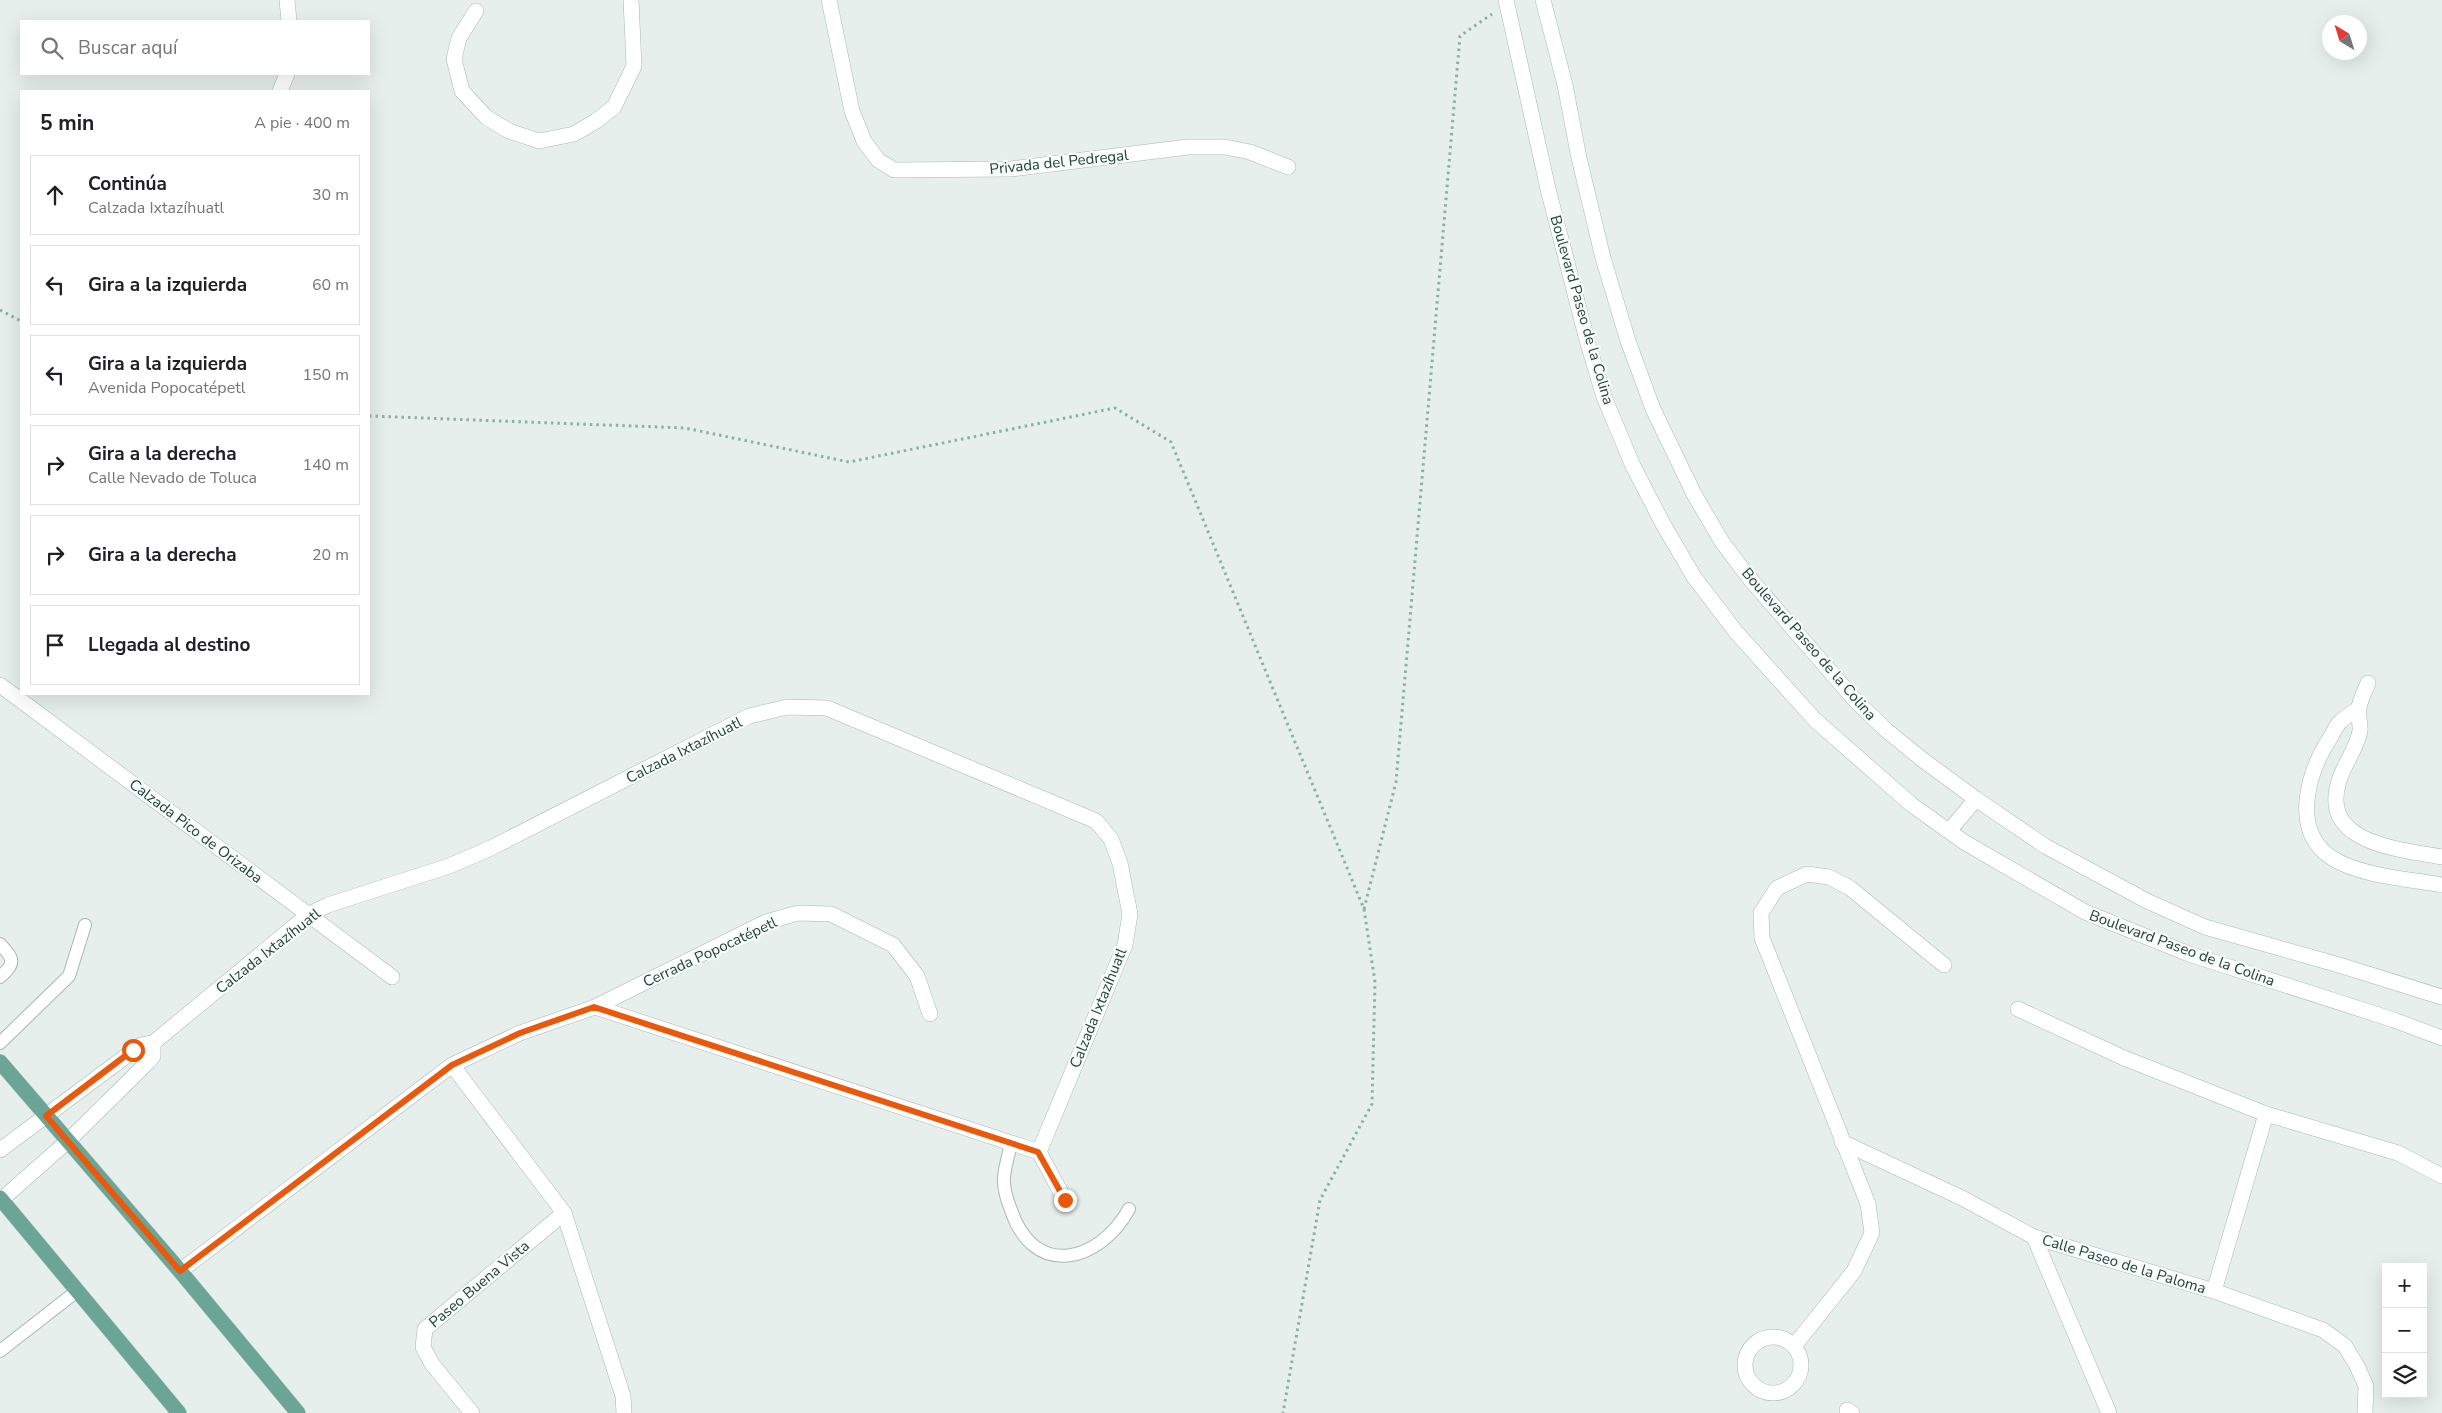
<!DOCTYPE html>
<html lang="es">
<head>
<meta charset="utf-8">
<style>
  body { margin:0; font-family:"Nunito Sans",sans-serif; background:#f2f2f2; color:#202124 }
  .controls { position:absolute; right:15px; bottom:15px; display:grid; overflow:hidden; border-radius:0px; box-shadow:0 5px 20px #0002 }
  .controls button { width:45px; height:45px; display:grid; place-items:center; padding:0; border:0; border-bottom:1px solid #e0e0e0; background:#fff; color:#202124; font:25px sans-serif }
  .compass { position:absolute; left:2322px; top:15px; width:45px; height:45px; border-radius:50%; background:#fff; box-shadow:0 5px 20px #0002; rotate:322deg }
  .stop { position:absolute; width:15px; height:15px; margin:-11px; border:4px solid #ea580c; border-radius:50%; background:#fff }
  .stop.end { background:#ea580c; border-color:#fff; box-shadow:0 1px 5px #0008 }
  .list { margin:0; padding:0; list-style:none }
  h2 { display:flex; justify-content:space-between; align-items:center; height:65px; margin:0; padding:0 20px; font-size:21px }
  h2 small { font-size:16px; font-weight:400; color:#757577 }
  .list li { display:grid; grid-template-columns:32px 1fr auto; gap:15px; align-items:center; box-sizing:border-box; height:80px; margin:0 10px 10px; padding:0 10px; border:1px solid #e0e0e0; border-radius:0px }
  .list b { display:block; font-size:19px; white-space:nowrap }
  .list p { margin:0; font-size:16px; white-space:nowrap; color:#757577 }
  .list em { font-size:16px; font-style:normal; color:#757577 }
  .icon { flex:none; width:28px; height:28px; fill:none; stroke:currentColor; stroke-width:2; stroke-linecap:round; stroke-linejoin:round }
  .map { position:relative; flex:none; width:2442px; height:1413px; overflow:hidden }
  .search { position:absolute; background:#fff; box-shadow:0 5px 20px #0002; left:20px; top:20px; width:350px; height:55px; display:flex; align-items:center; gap:12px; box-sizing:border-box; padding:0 18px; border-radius:0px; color:#757577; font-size:19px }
  .panel { position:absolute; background:#fff; box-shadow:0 5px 20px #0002; left:20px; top:90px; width:350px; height:605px; border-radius:0px }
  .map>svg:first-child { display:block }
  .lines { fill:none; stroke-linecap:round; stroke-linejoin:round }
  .service-casing { stroke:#a8b8b2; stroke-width:14 }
  .minor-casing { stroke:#a8b8b2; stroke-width:16 }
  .primary-casing { stroke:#c2cac8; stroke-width:16 }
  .path { stroke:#86b3a5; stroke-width:3; stroke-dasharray:2.5 4; stroke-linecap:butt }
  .service { stroke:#fff; stroke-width:12 }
  .minor { stroke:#fff; stroke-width:15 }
  .primary { stroke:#6aa596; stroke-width:15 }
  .route { stroke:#ea580c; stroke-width:6 }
  .labels { text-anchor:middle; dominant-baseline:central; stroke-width:4.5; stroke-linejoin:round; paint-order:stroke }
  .street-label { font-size:15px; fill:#24423a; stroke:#f7fbf9 }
</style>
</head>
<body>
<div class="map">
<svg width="2442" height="1413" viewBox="0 0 2442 1413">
  <rect width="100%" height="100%" fill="#e6efeb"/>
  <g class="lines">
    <defs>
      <g id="service">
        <path d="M0,944C14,959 16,963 0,977"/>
        <polyline points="0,1043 69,976 85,925"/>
        <path d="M1011,1143C1009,1154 1005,1166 1004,1177C1003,1188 1007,1200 1011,1210C1034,1279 1099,1263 1129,1209"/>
        <polyline points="0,1351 77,1291"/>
      </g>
      <g id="minor">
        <polyline points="287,0 289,21"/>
        <polyline points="829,0 852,111 864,141 878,160 894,170 1011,169 1188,147 1225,147 1250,152 1288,167"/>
        <polyline points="1506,0 1548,189 1587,340 1604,397 1633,466 1663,524 1694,577 1736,632 1815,720 1912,805 1964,842 2085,912 2189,954 2394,1020 2442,1038"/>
        <polyline points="1543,0 1565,85 1579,158 1603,258 1628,341 1653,409 1694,494 1722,542 1750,579 1855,700 1886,730 1923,760 1976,799 2045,846 2147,901 2205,927 2339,965 2442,997"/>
        <polyline points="476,11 459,38 454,59 462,91 486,117 509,131 539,141 574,134 596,121 614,107 634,66 631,0"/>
        <polyline points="280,91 287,74"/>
        <path d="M2368,683C2365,691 2360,700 2359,708C2357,715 2361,724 2360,731C2357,748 2344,764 2339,781C2319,844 2400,849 2442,857"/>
        <polyline points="0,685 392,977"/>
        <path d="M2358,709C2352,713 2345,717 2340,722C2336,726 2333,733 2330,738C2308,772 2290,831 2332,858C2360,876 2409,879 2442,885"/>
        <polyline points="1949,831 1976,799"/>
        <polyline points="595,1007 1039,1152"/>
        <polyline points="2018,1009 2124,1058 2266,1114 2398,1153 2442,1176"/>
        <polyline points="452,1065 564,1213 623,1396 624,1413"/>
        <polyline points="1842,1142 1962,1198 2034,1237 2214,1291 2323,1330 2345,1346 2357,1366 2366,1386 2365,1413"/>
        <polyline points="0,1150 141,1045 153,1043 308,915 328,905 449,866 491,848 749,716 787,707 827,708 1096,821 1111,839 1120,863 1130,914 1125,945 1039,1152"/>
        <polyline points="1039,1152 1065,1200"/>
        <polyline points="0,1201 68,1141 146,1064 153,1056 153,1043"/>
        <polyline points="2034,1237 2109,1413"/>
        <polyline points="180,1271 452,1065 520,1033 595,1007 766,922 798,913 831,914 893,945 917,976 930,1014"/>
        <polyline points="2214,1291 2266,1114"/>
        <circle cx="1773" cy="1365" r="28"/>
        <polyline points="1794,1346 1854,1271 1872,1233 1868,1204 1762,938 1761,913 1777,888 1807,874 1829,877 1850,888 1944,965"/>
        <polyline points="1847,1410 1852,1413"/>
        <polyline points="472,1413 432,1364 423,1347 425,1329 564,1213"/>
      </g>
      <g id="primary">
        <polyline points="0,1062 180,1271 298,1413"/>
        <polyline points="0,1198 179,1413"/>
      </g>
    </defs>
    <!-- service casing -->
    <use href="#service" class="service-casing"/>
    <!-- minor casing -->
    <use href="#minor" class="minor-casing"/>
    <!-- primary casing -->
    <use href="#primary" class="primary-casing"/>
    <!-- path -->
    <g class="path">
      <polyline points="0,310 21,321"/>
      <polyline points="369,416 685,428 849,462 1115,408 1171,442 1364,909 1375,982 1372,1104 1320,1200 1283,1413"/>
      <polyline points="1364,909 1396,782 1460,36 1492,14"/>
    </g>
    <!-- service -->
    <use href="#service" class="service"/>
    <!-- minor -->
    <use href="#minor" class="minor"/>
    <!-- primary -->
    <use href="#primary" class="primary"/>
  </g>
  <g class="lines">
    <!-- route -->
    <polyline class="route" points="133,1050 46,1116 180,1271 452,1065 520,1033 594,1007 1038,1152 1065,1200"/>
  </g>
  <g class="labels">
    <!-- street labels -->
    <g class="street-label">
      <text transform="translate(1059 162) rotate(-6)">Privada del Pedregal</text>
      <text transform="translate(1582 310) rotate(74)">Boulevard Paseo de la Colina</text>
      <text transform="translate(1809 644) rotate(49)">Boulevard Paseo de la Colina</text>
      <text transform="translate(684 750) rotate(-27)">Calzada Ixtazíhuatl</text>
      <text transform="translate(196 831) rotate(37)">Calzada Pico de Orizaba</text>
      <text transform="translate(2182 948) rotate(20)">Boulevard Paseo de la Colina</text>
      <text transform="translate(268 951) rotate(-38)">Calzada Ixtazíhuatl</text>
      <text transform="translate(710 952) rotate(-25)">Cerrada Popocatépetl</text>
      <text transform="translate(1098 1008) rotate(-68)">Calzada Ixtazíhuatl</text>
      <text transform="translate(2124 1264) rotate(17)">Calle Paseo de la Paloma</text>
      <text transform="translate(479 1284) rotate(-40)">Paseo Buena Vista</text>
    </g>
  </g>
</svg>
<div class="controls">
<button>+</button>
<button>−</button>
<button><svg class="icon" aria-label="layers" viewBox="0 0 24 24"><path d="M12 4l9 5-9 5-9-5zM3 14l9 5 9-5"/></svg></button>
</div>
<svg class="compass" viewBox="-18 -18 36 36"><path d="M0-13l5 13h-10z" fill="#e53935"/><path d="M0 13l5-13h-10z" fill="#757577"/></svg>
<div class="stop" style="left:133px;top:1050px"></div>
<div class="stop end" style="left:1065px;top:1200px"></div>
<div class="search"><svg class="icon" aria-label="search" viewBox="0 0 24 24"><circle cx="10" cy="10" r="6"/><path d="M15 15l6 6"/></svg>Buscar aquí</div>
<section class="panel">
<h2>5 min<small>A pie · 400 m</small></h2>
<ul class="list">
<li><svg class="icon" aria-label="ahead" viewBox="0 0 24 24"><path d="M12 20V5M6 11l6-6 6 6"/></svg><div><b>Continúa</b><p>Calzada Ixtazíhuatl</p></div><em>30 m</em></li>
<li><svg class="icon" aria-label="left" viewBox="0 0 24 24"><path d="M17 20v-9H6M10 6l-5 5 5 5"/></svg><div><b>Gira a la izquierda</b></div><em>60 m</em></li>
<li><svg class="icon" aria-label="left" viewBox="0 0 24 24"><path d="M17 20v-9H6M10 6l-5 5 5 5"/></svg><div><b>Gira a la izquierda</b><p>Avenida Popocatépetl</p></div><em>150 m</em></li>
<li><svg class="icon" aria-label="right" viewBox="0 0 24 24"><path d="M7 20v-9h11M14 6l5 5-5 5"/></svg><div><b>Gira a la derecha</b><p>Calle Nevado de Toluca</p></div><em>140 m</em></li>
<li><svg class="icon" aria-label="right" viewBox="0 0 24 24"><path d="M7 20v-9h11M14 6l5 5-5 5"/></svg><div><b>Gira a la derecha</b></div><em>20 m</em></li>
<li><svg class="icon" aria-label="arrive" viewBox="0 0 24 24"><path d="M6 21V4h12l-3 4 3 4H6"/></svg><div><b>Llegada al destino</b></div></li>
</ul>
</section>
</div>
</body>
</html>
